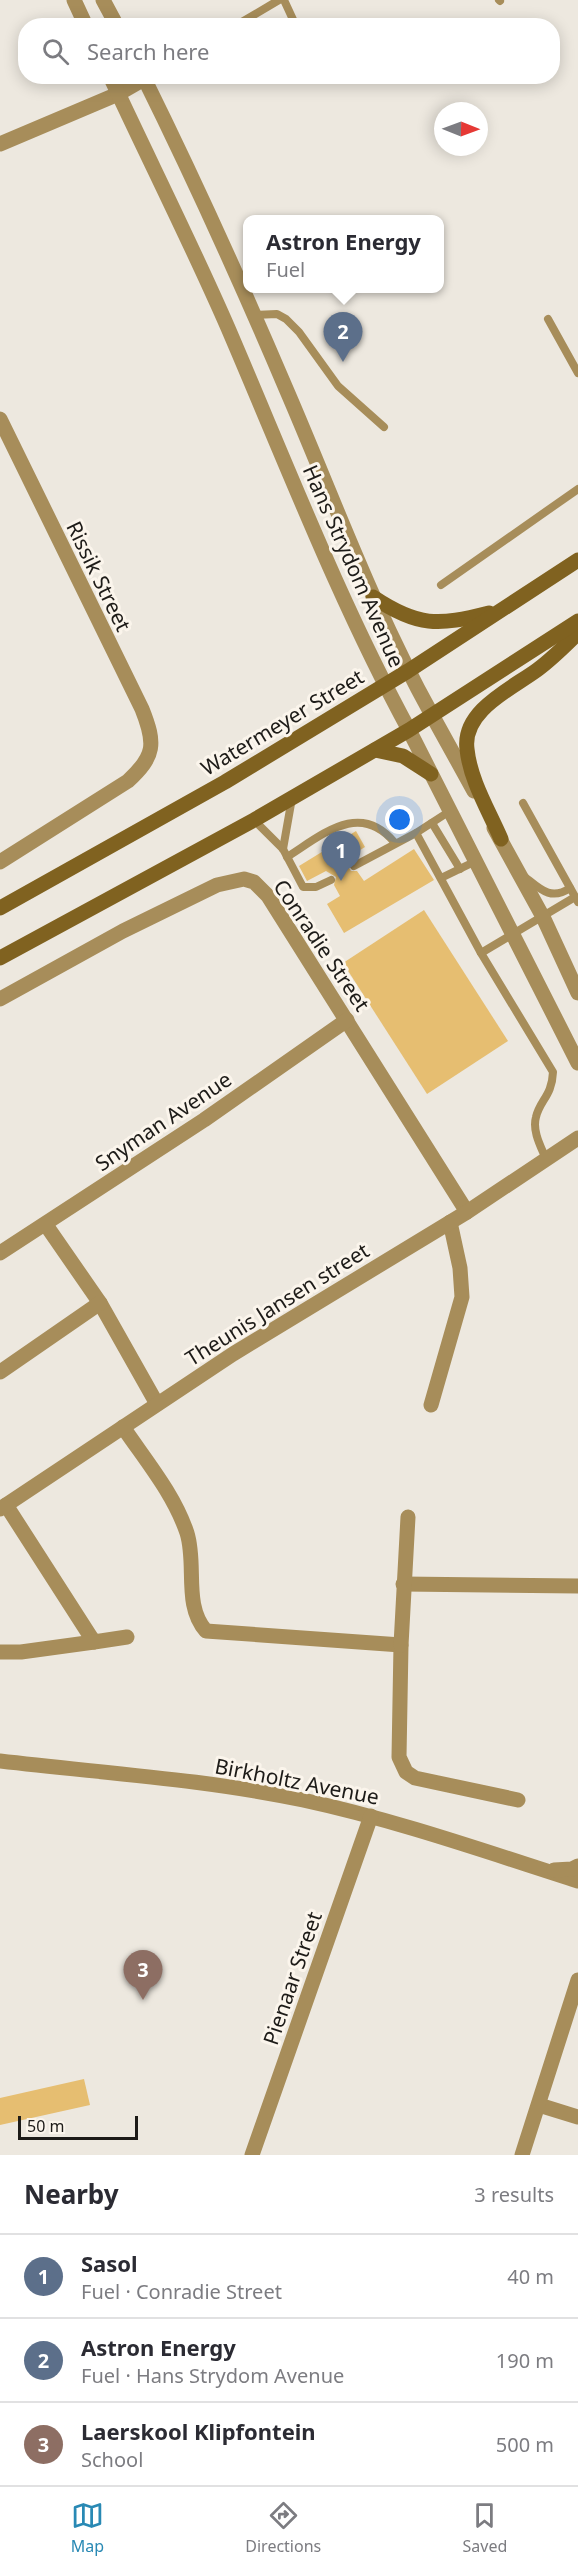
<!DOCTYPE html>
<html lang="en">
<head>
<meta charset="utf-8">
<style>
  body { margin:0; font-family:"Noto Sans",sans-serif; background:#f7f7f7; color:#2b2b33 }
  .compass { position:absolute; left:434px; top:102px; width:54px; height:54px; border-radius:50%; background:#fff; box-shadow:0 3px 15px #0003; rotate:91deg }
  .scale { position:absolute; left:18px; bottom:15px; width:120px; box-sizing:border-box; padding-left:6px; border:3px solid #1d1b18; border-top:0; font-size:16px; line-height:21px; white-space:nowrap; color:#1d1b18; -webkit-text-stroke:4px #fbf5ec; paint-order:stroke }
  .you { position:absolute; left:400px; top:820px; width:21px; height:21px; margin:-15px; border:4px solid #fff; border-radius:50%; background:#1a73e8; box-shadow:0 0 0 9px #1a73e833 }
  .badge { display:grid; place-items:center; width:39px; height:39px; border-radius:50%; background:#2989b4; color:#fff; font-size:20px; font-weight:700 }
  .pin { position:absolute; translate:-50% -50px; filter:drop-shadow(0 2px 3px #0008) }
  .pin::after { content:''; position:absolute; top:32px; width:21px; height:18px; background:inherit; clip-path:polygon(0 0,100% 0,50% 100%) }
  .popup { position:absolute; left:243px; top:215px; width:201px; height:78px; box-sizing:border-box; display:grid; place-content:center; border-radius:12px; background:#fff; filter:drop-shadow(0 2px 4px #0005); font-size:20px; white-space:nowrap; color:#7c7c81 }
  .popup b { font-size:22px; color:#2b2b33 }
  .popup::after { content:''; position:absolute; left:50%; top:100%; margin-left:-12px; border:12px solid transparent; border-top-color:#fff }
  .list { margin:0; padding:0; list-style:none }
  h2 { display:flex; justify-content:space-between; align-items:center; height:78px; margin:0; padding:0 24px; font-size:26px }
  h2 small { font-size:20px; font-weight:400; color:#7c7c81 }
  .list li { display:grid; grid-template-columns:39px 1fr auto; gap:18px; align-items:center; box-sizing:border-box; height:84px; padding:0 24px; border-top:2px solid #e1e1e2 }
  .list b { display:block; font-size:22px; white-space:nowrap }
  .list p { margin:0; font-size:20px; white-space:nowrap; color:#7c7c81 }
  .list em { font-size:20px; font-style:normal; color:#7c7c81 }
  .icon { flex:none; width:33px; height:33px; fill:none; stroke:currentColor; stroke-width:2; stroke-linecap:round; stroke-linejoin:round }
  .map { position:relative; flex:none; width:578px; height:2155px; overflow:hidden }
  .search { position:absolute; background:#fff; box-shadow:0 3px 15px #0003; left:18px; right:18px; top:18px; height:66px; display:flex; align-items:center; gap:15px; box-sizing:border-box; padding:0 21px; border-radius:24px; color:#7c7c81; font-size:22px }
  .sheet { height:330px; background:#fff }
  nav { display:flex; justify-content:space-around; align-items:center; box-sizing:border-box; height:84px; border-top:2px solid #e1e1e2; background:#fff; font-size:16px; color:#7c7c81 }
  nav a { display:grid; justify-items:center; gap:3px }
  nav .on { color:#2989b4 }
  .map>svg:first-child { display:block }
  .building { fill:#e6be71 }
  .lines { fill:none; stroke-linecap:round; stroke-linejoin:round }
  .service { stroke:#a78d5a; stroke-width:8 }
  .minor { stroke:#a78d5a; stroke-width:15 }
  .tertiary { stroke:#a78d5a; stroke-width:15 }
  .secondary { stroke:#806220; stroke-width:15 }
  .labels { text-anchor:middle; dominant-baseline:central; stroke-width:6; stroke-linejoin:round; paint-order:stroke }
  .street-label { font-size:21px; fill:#1d1b18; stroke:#fbf5ec }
</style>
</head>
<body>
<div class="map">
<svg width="578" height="2155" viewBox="0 0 578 2155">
  <rect width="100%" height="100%" fill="#ede8df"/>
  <!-- building -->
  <g class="building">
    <polygon points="356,831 365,847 349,857 351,861 348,866 351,871 357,871 364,881 414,849 434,880 344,933 327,904 340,896 334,885 336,877 326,871 307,881 299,866"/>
    <polygon points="424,910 508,1041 427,1094 343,963"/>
    <polygon points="84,2079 90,2105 0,2125 0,2098"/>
  </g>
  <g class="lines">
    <!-- service -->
    <g class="service">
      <polyline points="284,0 296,26"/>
      <polyline points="499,0 500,1"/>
      <polyline points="235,26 279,0"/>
      <polyline points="253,315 277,314 286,319 299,332 338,386 384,427"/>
      <polyline points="548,319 578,373"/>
      <polyline points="441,585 578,489"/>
      <polyline points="523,803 578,902"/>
      <polyline points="254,820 283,849 303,887 316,887 331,880"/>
      <polyline points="432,823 460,869"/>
      <polyline points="416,833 450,811"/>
      <polyline points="283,849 292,798"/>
      <path d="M287,857C322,835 360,800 395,843"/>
      <path d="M354,866L416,833L481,953L553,1072C552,1096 540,1100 536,1117C532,1131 541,1147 546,1159"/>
      <path d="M525,877C540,889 551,901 570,888"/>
      <polyline points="441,878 476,861"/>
      <polyline points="481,953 575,897"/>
    </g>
    <!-- minor -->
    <g class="minor">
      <polyline points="0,144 118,94 144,79"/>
      <path d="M0,419L142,709C156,744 155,756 128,781L0,862"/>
      <polyline points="432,715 474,791"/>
      <polyline points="409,730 578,1063"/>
      <polyline points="494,828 543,917 578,993"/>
      <polyline points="0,999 123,931 217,885 244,879 254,882 268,896 467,1212"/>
      <polyline points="46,1225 100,1303 157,1404"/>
      <polyline points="0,1253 204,1120 347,1020"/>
      <polyline points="0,1372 100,1303"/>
      <polyline points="431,1405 462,1297 460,1268 450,1222"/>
      <path d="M123,1427C146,1461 174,1494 187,1533C197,1565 183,1605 206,1631L401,1645L399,1757L406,1772L415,1778L518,1800"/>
      <polyline points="6,1505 94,1642 127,1637"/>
      <polyline points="0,1509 233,1354 467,1212 578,1138"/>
      <polyline points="403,1584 578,1586"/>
      <polyline points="401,1645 408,1517"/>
      <polyline points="0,1652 21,1652 94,1642"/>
      <path d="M0,1761C101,1773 204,1779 303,1800C396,1820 487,1852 578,1881"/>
      <polyline points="554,1870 572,1869 578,1866"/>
      <polyline points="539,2105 578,2117"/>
      <polyline points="252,2155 371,1816"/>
      <polyline points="522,2155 578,1980"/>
    </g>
    <!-- tertiary -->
    <g class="tertiary">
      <polyline points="74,0 86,26"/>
      <polyline points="103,0 117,26"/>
      <path d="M110,76C149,160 191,243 228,328C286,463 339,601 409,730"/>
      <path d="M143,76C194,179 242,285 287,391C334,500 374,611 432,715"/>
    </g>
    <!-- secondary -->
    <g class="secondary">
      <path d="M373,597C418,627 438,626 489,613"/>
      <polyline points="375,750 403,756 431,774"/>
      <path d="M501,839C489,811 470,780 467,749C462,711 511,689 537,670C552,659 565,646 578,633"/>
      <polyline points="0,908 225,782 408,671 578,560"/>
      <polyline points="0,958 254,820 409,730 578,621"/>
    </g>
  </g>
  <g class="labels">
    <!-- street labels -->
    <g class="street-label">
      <text transform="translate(354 566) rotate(66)">Hans Strydom Avenue</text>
      <text transform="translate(99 576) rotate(64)">Rissik Street</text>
      <text transform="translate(282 722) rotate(-31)">Watermeyer Street</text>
      <text transform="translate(322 945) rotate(56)">Conradie Street</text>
      <text transform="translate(163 1121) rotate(-34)">Snyman Avenue</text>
      <text transform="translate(277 1304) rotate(-32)">Theunis Jansen street</text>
      <text transform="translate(297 1781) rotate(11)">Birkholtz Avenue</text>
      <text transform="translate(292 1978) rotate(-71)">Pienaar Street</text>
    </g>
  </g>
</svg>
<svg class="compass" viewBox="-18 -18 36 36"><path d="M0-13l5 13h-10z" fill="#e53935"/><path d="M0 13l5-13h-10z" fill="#7c7c81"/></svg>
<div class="scale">50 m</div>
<div class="you"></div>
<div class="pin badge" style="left:341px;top:881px;background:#5c6f8a">1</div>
<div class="pin badge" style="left:343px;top:362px;background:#5c6f8a">2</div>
<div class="popup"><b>Astron Energy</b>Fuel</div>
<div class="pin badge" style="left:143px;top:2000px;background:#8d6e63">3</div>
<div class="search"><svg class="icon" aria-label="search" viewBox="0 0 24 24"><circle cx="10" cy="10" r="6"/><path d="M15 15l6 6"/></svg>Search here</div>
</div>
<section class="sheet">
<h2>Nearby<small>3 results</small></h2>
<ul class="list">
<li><span class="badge" style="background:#5c6f8a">1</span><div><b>Sasol</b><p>Fuel · Conradie Street</p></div><em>40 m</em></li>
<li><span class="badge" style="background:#5c6f8a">2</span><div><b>Astron Energy</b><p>Fuel · Hans Strydom Avenue</p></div><em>190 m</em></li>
<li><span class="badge" style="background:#8d6e63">3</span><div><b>Laerskool Klipfontein</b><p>School</p></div><em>500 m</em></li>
</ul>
</section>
<nav>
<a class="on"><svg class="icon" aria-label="map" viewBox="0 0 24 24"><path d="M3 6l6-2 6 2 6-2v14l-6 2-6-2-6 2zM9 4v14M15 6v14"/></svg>Map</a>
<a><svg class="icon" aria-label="directions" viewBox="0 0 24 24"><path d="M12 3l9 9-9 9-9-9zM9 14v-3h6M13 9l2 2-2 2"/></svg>Directions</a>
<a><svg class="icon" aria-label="saved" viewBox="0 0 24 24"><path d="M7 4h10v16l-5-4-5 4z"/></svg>Saved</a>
</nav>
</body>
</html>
